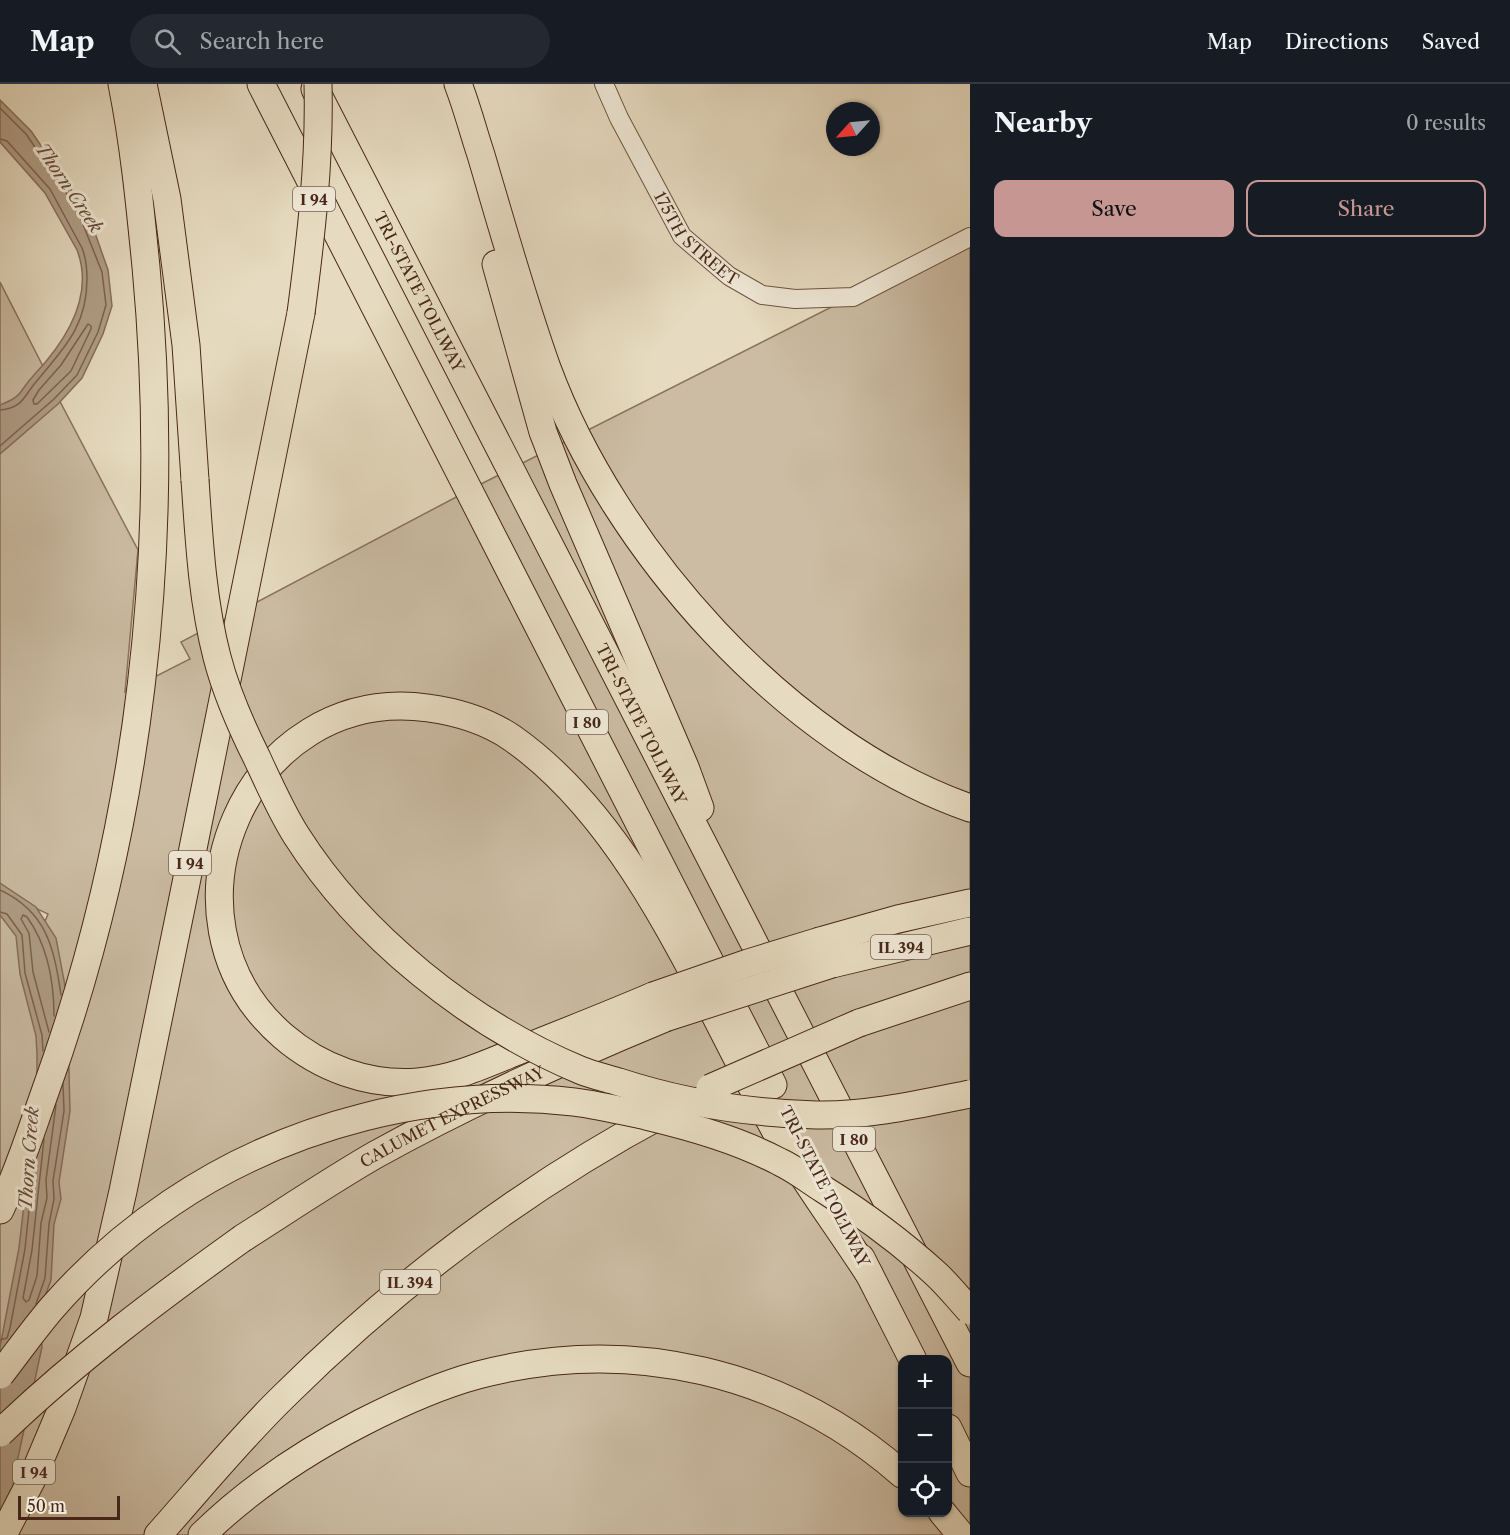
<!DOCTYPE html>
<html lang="en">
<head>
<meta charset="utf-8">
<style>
  body { margin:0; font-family:"Libre Caslon Text",serif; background:#242831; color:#f1f3f6 }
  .controls { position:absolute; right:18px; bottom:18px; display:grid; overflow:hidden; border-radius:12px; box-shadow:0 2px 4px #0004 }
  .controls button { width:54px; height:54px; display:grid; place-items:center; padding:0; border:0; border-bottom:2px solid #363941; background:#171b24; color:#f1f3f6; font:30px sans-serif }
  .compass { position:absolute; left:826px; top:18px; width:54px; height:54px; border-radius:50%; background:#171b24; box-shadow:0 2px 4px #0004; rotate:243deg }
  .scale { position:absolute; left:18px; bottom:15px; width:102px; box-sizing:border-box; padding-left:6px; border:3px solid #482718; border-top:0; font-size:16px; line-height:21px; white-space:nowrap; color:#482718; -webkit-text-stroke:4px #efe8d6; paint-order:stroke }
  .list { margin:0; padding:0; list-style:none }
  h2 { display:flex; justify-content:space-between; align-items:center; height:78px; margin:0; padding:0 24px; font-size:26px }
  h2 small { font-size:20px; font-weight:400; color:#9ea1a6 }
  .actions { display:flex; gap:12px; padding:18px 24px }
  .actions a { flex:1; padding:14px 0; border:2px solid #c59692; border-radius:12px; text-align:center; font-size:21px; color:#c59692 }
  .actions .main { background:#c59692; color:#111 }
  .icon { flex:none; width:33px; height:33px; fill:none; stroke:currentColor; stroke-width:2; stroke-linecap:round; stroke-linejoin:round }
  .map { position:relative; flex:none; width:970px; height:1451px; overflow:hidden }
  header { display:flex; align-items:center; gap:36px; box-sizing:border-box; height:84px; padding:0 30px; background:#171b24; border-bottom:2px solid #363941 }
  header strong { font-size:28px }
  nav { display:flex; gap:33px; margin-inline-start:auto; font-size:21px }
  .search { width:420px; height:54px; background:#242831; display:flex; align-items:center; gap:15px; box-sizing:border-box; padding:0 21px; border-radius:33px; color:#9ea1a6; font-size:22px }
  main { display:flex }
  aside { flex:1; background:#171b24 }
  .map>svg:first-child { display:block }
  .green { fill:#cbbca3; stroke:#8a725e; stroke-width:1.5; fill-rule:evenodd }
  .water { fill:#b09e87; stroke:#866e5b; stroke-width:1.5 }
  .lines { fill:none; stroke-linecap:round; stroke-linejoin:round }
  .shore { stroke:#7c6250; stroke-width:1.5 }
  .minor-casing { stroke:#705442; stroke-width:20 }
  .highway-casing { stroke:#482718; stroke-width:29 }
  .minor { stroke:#efe8d6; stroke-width:18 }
  .highway { stroke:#e6dbc0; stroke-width:27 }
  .highway-bridge-casing { stroke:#482718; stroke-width:29; stroke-linecap:butt }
  .highway-bridge { stroke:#e6dbc0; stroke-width:27 }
  .labels { text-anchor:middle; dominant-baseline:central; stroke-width:6; stroke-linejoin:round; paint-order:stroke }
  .shield { fill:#efe8d6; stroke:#7a6151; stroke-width:1.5 }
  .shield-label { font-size:15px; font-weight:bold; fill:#482718 }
  .street-label { font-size:16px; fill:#482718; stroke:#efe8d6 }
  .water-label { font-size:18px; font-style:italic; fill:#674b39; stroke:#efe8d6 }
</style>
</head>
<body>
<header>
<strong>Map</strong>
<div class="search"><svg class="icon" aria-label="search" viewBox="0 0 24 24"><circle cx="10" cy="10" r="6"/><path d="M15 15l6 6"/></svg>Search here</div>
<nav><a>Map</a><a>Directions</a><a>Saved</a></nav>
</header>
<main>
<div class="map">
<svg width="970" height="1451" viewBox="0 0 970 1451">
  <rect width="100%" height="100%" fill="#e6dbc0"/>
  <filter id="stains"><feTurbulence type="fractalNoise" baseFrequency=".00333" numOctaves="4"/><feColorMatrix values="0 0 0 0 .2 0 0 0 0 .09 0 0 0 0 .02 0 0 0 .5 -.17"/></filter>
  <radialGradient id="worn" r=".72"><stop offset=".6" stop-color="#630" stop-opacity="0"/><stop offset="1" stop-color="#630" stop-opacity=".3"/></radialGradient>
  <!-- green -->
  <g class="green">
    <path d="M970,153V1451H0V828L22,848L26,883L48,830L0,807V360L56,310L138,466L125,608L190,575L181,558L481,400ZM902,1276H948V1428H902Z"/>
    <polygon points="0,198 50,296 0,346"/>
  </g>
  <!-- water -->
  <g class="water">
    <path d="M0,16L31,47L81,120L95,149L108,186L112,222L103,250L82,294L58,320L0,370V321C24,312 18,308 34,291C65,258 95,213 77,166L45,109L0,58Z"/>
    <polygon points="0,799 36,823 56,854 67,912 70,1027 59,1098 61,1115 54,1140 51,1196 40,1226 42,1263 14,1392 9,1451 0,1451 0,1263 19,1164 37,1005 37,970 36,952 20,890 16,852 0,831"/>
  </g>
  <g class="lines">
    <!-- shore -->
    <g class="shore">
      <polyline points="0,24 26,50 76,123 102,188 106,221 98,248 77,291 54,315 0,362"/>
      <path d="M0,55L7,57L50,105L82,164C86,174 87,184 87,195C87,243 63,265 35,299C23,314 22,324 0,326"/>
      <polygon points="88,240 91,242 91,245 71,287 37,320 34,320 33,316 39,306 61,281"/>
      <path d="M0,806C47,828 54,864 61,911"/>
      <polyline points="0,828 7,830 22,851 25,889 42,951 43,967"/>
      <path d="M49,948L33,888L29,849L21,835L23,831L27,833C48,862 54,896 54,932"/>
      <polyline points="44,1055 32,1166 23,1214 26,1218 29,1216 37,1192 41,1139 47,1114 46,1096 56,1021"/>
      <polyline points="36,1220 45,1194 49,1140 54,1115 53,1097 64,1027 63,1000"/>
      <polyline points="0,1256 7,1254 10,1244 25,1165 33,1087"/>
    </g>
    <defs>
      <g id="minor">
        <path id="s1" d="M604,0L619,34L682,152L729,192L762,211L795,215L853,213L970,153"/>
      </g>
      <g id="highway">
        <polyline points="143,0 167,115 186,261 195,396"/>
        <polyline points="261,0 773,1001"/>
        <path d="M458,0C467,23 473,47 481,71C502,142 522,214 547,284C614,465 786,660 970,724"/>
        <path id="s2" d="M315,5L970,1279"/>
        <polyline points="496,180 543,348 563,400 685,683 700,724"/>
        <polyline points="820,857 898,835 970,819"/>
        <polyline points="832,880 970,847"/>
        <path d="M653,912C611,930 568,947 525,964C490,978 456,995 418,998C369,1002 320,984 283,952C146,833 247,599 428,624C458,628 487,637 512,654C639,743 705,923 780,1055C807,1101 840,1145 869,1190"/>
        <polyline points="859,939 970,902"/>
        <path d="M0,1126C18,1089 31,1047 45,1008C141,744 172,461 146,183C140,122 134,60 122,0"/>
        <path id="s3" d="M243,1154C287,1126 330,1097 375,1071C469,1019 566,975 665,934"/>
        <polyline points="861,1174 913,1276"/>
        <polyline points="948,1344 970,1389"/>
        <polyline points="942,1428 961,1451"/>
        <polyline points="3,1451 32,1395 62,1324 94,1234 123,1107 182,819 301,229"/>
        <path d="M158,1451C199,1405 239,1356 283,1313C398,1199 525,1103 668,1027"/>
        <path d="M202,1451C249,1405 303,1369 361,1339C398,1320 437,1302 478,1291C630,1251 784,1287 902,1390"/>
      </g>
    </defs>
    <!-- minor casing -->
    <use href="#minor" class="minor-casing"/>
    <!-- highway casing -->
    <use href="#highway" class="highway-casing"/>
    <!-- minor -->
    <use href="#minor" class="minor"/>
    <!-- highway -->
    <use href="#highway" class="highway"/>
    <defs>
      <g id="highway-bridge">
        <path d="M301,229C311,153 320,77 318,0"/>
        <path d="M195,396C199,454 202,515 217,573C226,608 241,642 257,674C269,700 281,727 296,751C360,852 470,940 580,986C592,991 606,994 619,998C683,1019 748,1029 816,1031C868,1032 920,1020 970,1010"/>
        <polyline points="653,912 748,879 820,857"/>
        <polyline points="665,934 832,880"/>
        <polyline points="710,1004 859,939"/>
        <path d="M0,1291C17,1269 34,1245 52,1224C86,1185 128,1148 171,1119C286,1041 435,1002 574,1018C598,1021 623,1027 646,1032C692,1043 738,1056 780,1078C795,1085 809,1096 823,1105C863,1130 901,1158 936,1190C948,1201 959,1215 970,1227"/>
        <path d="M0,1349C75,1277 159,1214 243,1154"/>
      </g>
    </defs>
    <!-- highway-bridge casing -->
    <use href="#highway-bridge" class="highway-bridge-casing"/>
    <!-- highway-bridge -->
    <use href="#highway-bridge" class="highway-bridge"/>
  </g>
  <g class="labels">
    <!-- shield labels -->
    <g class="shield">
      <rect x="293" y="103" width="42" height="24" rx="4.5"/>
      <rect x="566" y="626" width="42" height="24" rx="4.5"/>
      <rect x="169" y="767" width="42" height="24" rx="4.5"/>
      <rect x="871" y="851" width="60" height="24" rx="4.5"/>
      <rect x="833" y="1043" width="42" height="24" rx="4.5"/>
      <rect x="380" y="1186" width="60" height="24" rx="4.5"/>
      <rect x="13" y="1376" width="42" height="24" rx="4.5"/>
    </g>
    <g class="shield-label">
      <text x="314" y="115">I 94</text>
      <text x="587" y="638">I 80</text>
      <text x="190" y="779">I 94</text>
      <text x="901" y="863">IL 394</text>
      <text x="854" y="1055">I 80</text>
      <text x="410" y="1198">IL 394</text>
      <text x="34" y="1388">I 94</text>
    </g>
    <!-- street labels -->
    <g class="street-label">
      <text stroke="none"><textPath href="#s1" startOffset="182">175TH STREET</textPath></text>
      <text stroke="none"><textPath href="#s2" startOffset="228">TRI-STATE TOLLWAY</textPath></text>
      <text stroke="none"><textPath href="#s2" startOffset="714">TRI-STATE TOLLWAY</textPath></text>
      <text stroke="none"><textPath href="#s3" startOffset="242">CALUMET EXPRESSWAY</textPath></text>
      <text transform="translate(825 1102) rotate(63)">TRI-STATE TOLLWAY</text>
    </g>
    <!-- water labels -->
    <g class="water-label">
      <text transform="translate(69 104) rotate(56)">Thorn Creek</text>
      <text transform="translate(29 1074) rotate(-86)">Thorn Creek</text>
    </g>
  </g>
  <rect width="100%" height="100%" filter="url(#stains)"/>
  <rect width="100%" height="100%" fill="url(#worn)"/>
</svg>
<div class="controls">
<button>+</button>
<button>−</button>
<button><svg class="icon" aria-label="locate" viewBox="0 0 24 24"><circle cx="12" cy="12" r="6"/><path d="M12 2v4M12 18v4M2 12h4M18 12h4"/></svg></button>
</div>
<svg class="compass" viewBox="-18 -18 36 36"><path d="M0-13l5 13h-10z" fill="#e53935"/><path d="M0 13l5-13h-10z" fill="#9ea1a6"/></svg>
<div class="scale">50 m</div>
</div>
<aside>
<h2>Nearby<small>0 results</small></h2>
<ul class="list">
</ul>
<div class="actions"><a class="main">Save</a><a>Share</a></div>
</aside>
</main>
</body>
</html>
